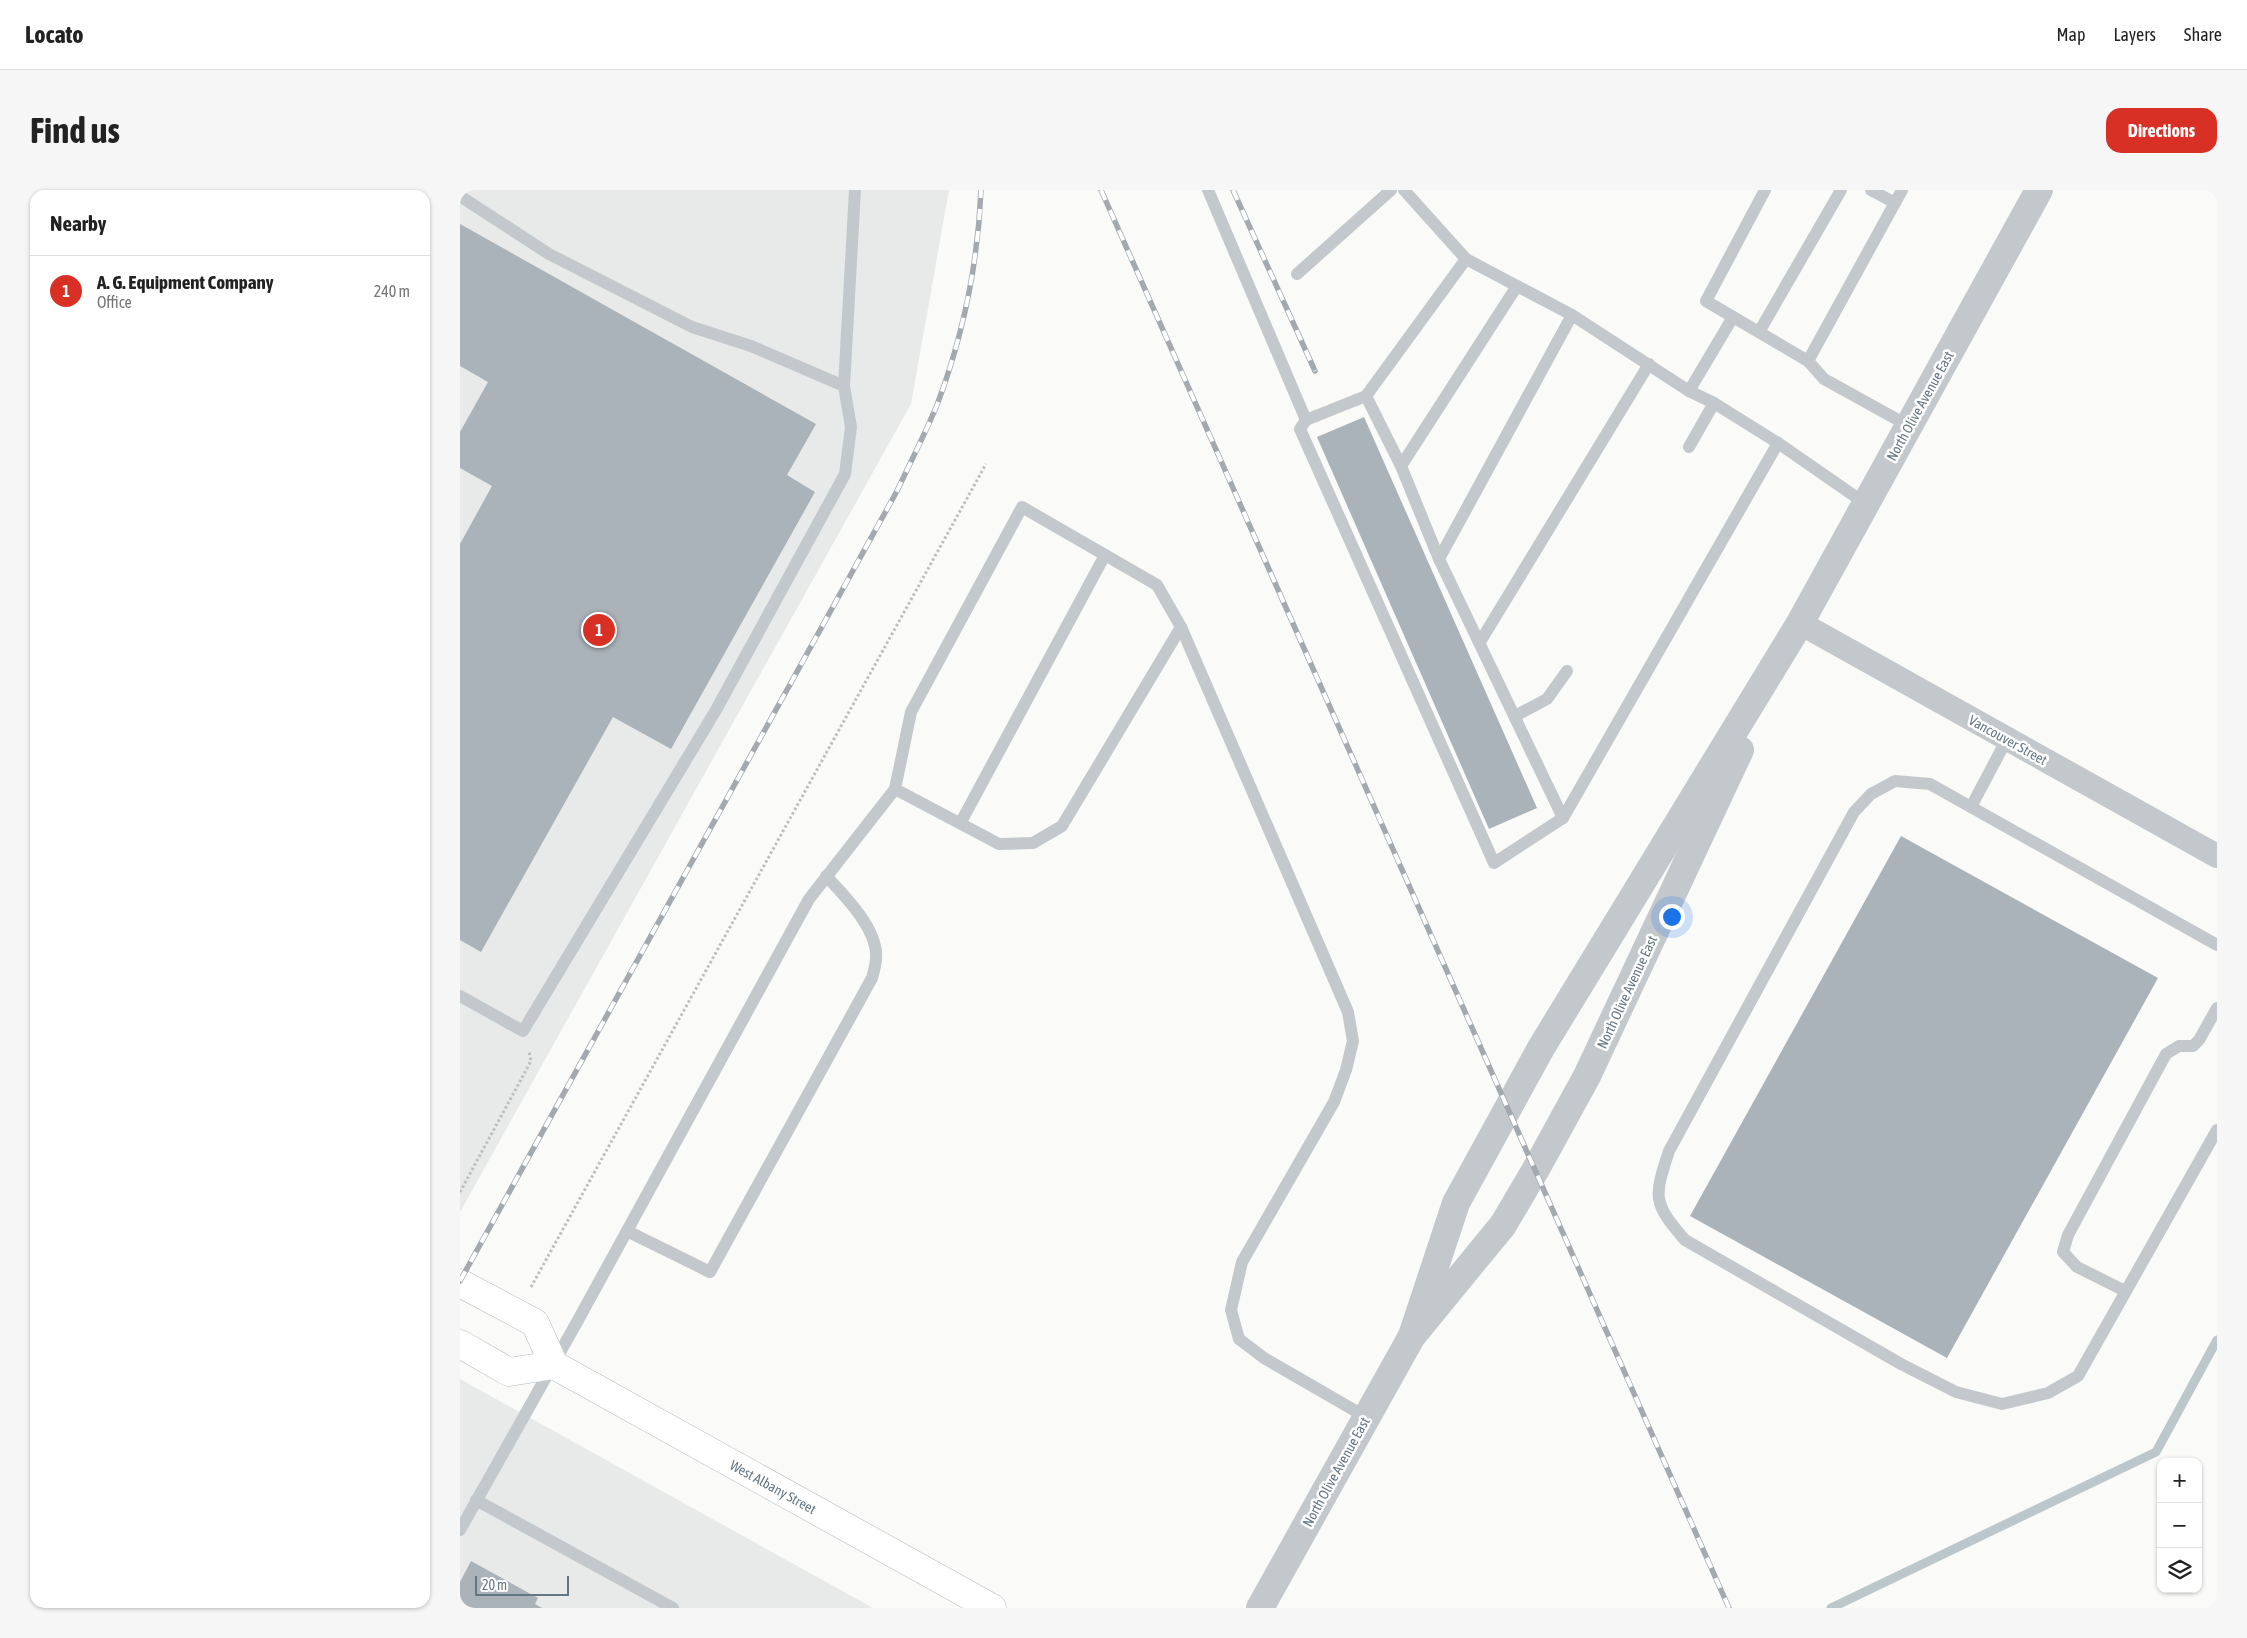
<!DOCTYPE html>
<html lang="en">
<head>
<meta charset="utf-8">
<style>
  body { margin:0; font-family:"Asap Condensed",sans-serif; background:#f6f6f6; color:#222 }
  .controls { position:absolute; right:15px; bottom:15px; display:grid; overflow:hidden; border-radius:10px; box-shadow:0 1px 4px #0004 }
  .controls button { width:45px; height:45px; display:grid; place-items:center; padding:0; border:0; border-bottom:1px solid #e0e0e0; background:#fff; color:#222; font:25px sans-serif }
  .scale { position:absolute; left:15px; bottom:12px; width:94px; box-sizing:border-box; padding-left:5px; border:2px solid #657683; border-top:0; font-size:14px; line-height:18px; white-space:nowrap; color:#657683; -webkit-text-stroke:4px #fff; paint-order:stroke }
  .you { position:absolute; left:1211px; top:726px; width:18px; height:18px; margin:-12px; border:4px solid #fff; border-radius:50%; background:#1a73e8; box-shadow:0 0 0 8px #1a73e833 }
  .badge { display:grid; place-items:center; width:32px; height:32px; border-radius:50%; background:#d93025; color:#fff; font-size:16px; font-weight:700 }
  .pin { position:absolute; translate:-50% -50%; border:2px solid #fff; box-shadow:0 1px 5px #0006 }
  .list { margin:0; padding:0; list-style:none }
  h2 { display:flex; justify-content:space-between; align-items:center; height:65px; margin:0; padding:0 20px; font-size:21px }
  h2 small { font-size:16px; font-weight:400; color:#767676 }
  .list li { display:grid; grid-template-columns:32px 1fr auto; gap:15px; align-items:center; box-sizing:border-box; height:70px; padding:0 20px; border-top:1px solid #e0e0e0 }
  .list b { display:block; font-size:19px; white-space:nowrap }
  .list p { margin:0; font-size:16px; white-space:nowrap; color:#767676 }
  .list em { font-size:16px; font-style:normal; color:#767676 }
  .icon { flex:none; width:28px; height:28px; fill:none; stroke:currentColor; stroke-width:2; stroke-linecap:round; stroke-linejoin:round }
  .map { position:relative; flex:none; width:1757px; height:1418px; overflow:hidden; border-radius:15px }
  header { display:flex; align-items:center; gap:30px; box-sizing:border-box; height:70px; padding:0 25px; background:#fff; border-bottom:1px solid #e0e0e0 }
  header strong { font-size:24px }
  nav { display:flex; gap:28px; margin-inline-start:auto; font-size:18px }
  .intro { display:flex; align-items:center; justify-content:space-between; box-sizing:border-box; height:120px; padding:0 30px }
  h1 { margin:0; font-size:35px }
  .button { padding:12px 22px; border-radius:15px; background:#d93025; color:#fff; font-size:18px; font-weight:700 }
  main { display:flex; gap:30px; padding:0 30px }
  aside { flex:1; background:#fff; border-radius:15px; box-shadow:0 1px 4px #0004 }
  .map>svg:first-child { display:block }
  .built { fill:#e8e9e9 }
  .lines { fill:none; stroke-linecap:round; stroke-linejoin:round }
  .stream { stroke:#bbc7cb; stroke-width:9 }
  .building { fill:#aab3b9 }
  .secondary-casing { stroke:#b3babf; stroke-width:29 }
  .path { stroke:#bbbfc2; stroke-width:3; stroke-dasharray:2.5 2.5; stroke-linecap:butt }
  .service { stroke:#c3c8cc; stroke-width:12 }
  .minor { stroke:#c3c8cc; stroke-width:24 }
  .tertiary { stroke:#c3c8cc; stroke-width:28 }
  .secondary { stroke:#fff; stroke-width:28 }
  .rail-casing { stroke:#a2aab0; stroke-width:5.5 }
  .rail { stroke:#fff; stroke-width:4; stroke-dasharray:11; stroke-linecap:butt }
  .labels { text-anchor:middle; dominant-baseline:central; stroke-width:5; stroke-linejoin:round; paint-order:stroke }
  .street-label { font-size:14px; fill:#657683; stroke:#fff }
</style>
</head>
<body>
<header>
<strong>Locato</strong>
<nav><a>Map</a><a>Layers</a><a>Share</a></nav>
</header>
<div class="intro"><h1>Find us</h1><a class="button">Directions</a></div>
<main>
<aside>
<h2>Nearby<small></small></h2>
<ul class="list">
<li><span class="badge">1</span><div><b>A. G. Equipment Company</b><p>Office</p></div><em>240 m</em></li>
</ul>
</aside>
<div class="map">
<svg width="1757" height="1418" viewBox="0 0 1757 1418">
  <rect width="100%" height="100%" fill="#fafaf8"/>
  <!-- built -->
  <g class="built">
    <polygon points="0,0 489,0 451,214 0,1022"/>
    <polygon points="0,1189 413,1418 0,1418"/>
  </g>
  <g class="lines">
    <!-- stream -->
    <polyline class="stream" points="1371,1418 1696,1262 1757,1150"/>
  </g>
  <!-- building -->
  <g class="building">
    <polygon points="0,34 356,234 327,285 355,302 211,559 153,527 21,762 0,750 0,354 32,296 0,278 0,242 28,192 0,176"/>
    <polygon points="904,227 1077,618 1029,639 857,247"/>
    <polygon points="1441,646 1698,788 1487,1168 1230,1026"/>
    <polygon points="11,1371 78,1408 75,1414 82,1418 0,1418 0,1392"/>
  </g>
  <g class="lines">
    <defs>
      <g id="secondary">
        <polyline points="0,1093 75,1133 94,1175"/>
        <polyline points="0,1154 49,1182 94,1175 532,1418"/>
      </g>
    </defs>
    <!-- secondary casing -->
    <use href="#secondary" class="secondary-casing"/>
    <!-- path -->
    <g class="path">
      <polyline points="0,1002 71,871 69,861"/>
      <polyline points="71,1097 526,274"/>
    </g>
    <!-- service -->
    <g class="service">
      <polyline points="748,0 846,230 906,206 1006,69 1112,125 1229,201 1254,213 1318,253 1406,314"/>
      <polyline points="944,0 1006,69"/>
      <polyline points="1305,0 1246,111 1348,171"/>
      <polyline points="1411,0 1435,13"/>
      <polyline points="1442,0 1348,171 1364,189 1449,236"/>
      <polyline points="0,6 89,64 232,137 291,156 384,196 391,237 385,284 256,520 63,841 0,806"/>
      <polyline points="837,84 931,0"/>
      <polyline points="1299,142 1381,0"/>
      <polyline points="384,196 395,0"/>
      <polyline points="1229,201 1273,127"/>
      <polyline points="906,206 941,276 979,369 1103,628 1318,253"/>
      <polyline points="846,230 840,239 1034,673 1103,628"/>
      <polyline points="1229,257 1254,213"/>
      <polyline points="941,276 1057,96"/>
      <polyline points="979,369 1112,125"/>
      <polyline points="1020,452 1189,174"/>
      <polyline points="1055,526 1087,509 1107,481"/>
      <polyline points="435,599 539,654 573,653 602,636 721,437"/>
      <polyline points="1511,617 1547,549"/>
      <polyline points="501,632 645,365"/>
      <path d="M1757,755L1470,594L1435,591L1411,604L1394,622L1209,961C1194,1007 1192,1012 1225,1050L1441,1174L1496,1202L1542,1214L1588,1203L1618,1186L1757,940"/>
      <path d="M167,1041L250,1082L412,788C414,781 416,774 416,768C418,739 384,705 366,686"/>
      <polyline points="1665,1101 1617,1077 1603,1062 1608,1045 1706,864 1719,856 1733,856 1739,850 1757,818"/>
      <polyline points="16,1310 213,1418"/>
      <polyline points="0,1340 117,1132 349,709 435,599 451,522 562,317 697,395 721,437 888,822 893,851 886,880 874,912 782,1072 771,1120 779,1149 804,1168 906,1227"/>
    </g>
    <!-- minor -->
    <polyline class="minor" points="1340,433 1757,666"/>
    <!-- tertiary -->
    <g class="tertiary">
      <polyline points="952,1146 996,1013 1081,858 1340,433 1579,0"/>
      <polyline points="800,1418 952,1146 1043,1035 1076,979 1127,886 1280,560"/>
    </g>
    <!-- secondary -->
    <use href="#secondary" class="secondary"/>
    <defs>
      <g id="rail">
        <polyline points="641,0 1269,1418"/>
        <polyline points="773,0 855,181"/>
        <path d="M0,1091L437,301C450,273 465,244 477,215C503,146 518,73 521,0"/>
      </g>
    </defs>
    <!-- rail casing -->
    <use href="#rail" class="rail-casing"/>
    <!-- rail -->
    <use href="#rail" class="rail"/>
  </g>
  <g class="labels">
    <!-- street labels -->
    <g class="street-label">
      <text transform="translate(1460 216) rotate(-61)">North Olive Avenue East</text>
      <text transform="translate(1548 550) rotate(29)">Vancouver Street</text>
      <text transform="translate(1167 802) rotate(-65)">North Olive Avenue East</text>
      <text transform="translate(876 1282) rotate(-61)">North Olive Avenue East</text>
      <text transform="translate(313 1297) rotate(29)">West Albany Street</text>
    </g>
  </g>
</svg>
<div class="controls">
<button>+</button>
<button>−</button>
<button><svg class="icon" aria-label="layers" viewBox="0 0 24 24"><path d="M12 4l9 5-9 5-9-5zM3 14l9 5 9-5"/></svg></button>
</div>
<div class="scale">20 m</div>
<div class="you"></div>
<div class="pin badge" style="left:139px;top:440px">1</div>
</div>
</main>
</body>
</html>
